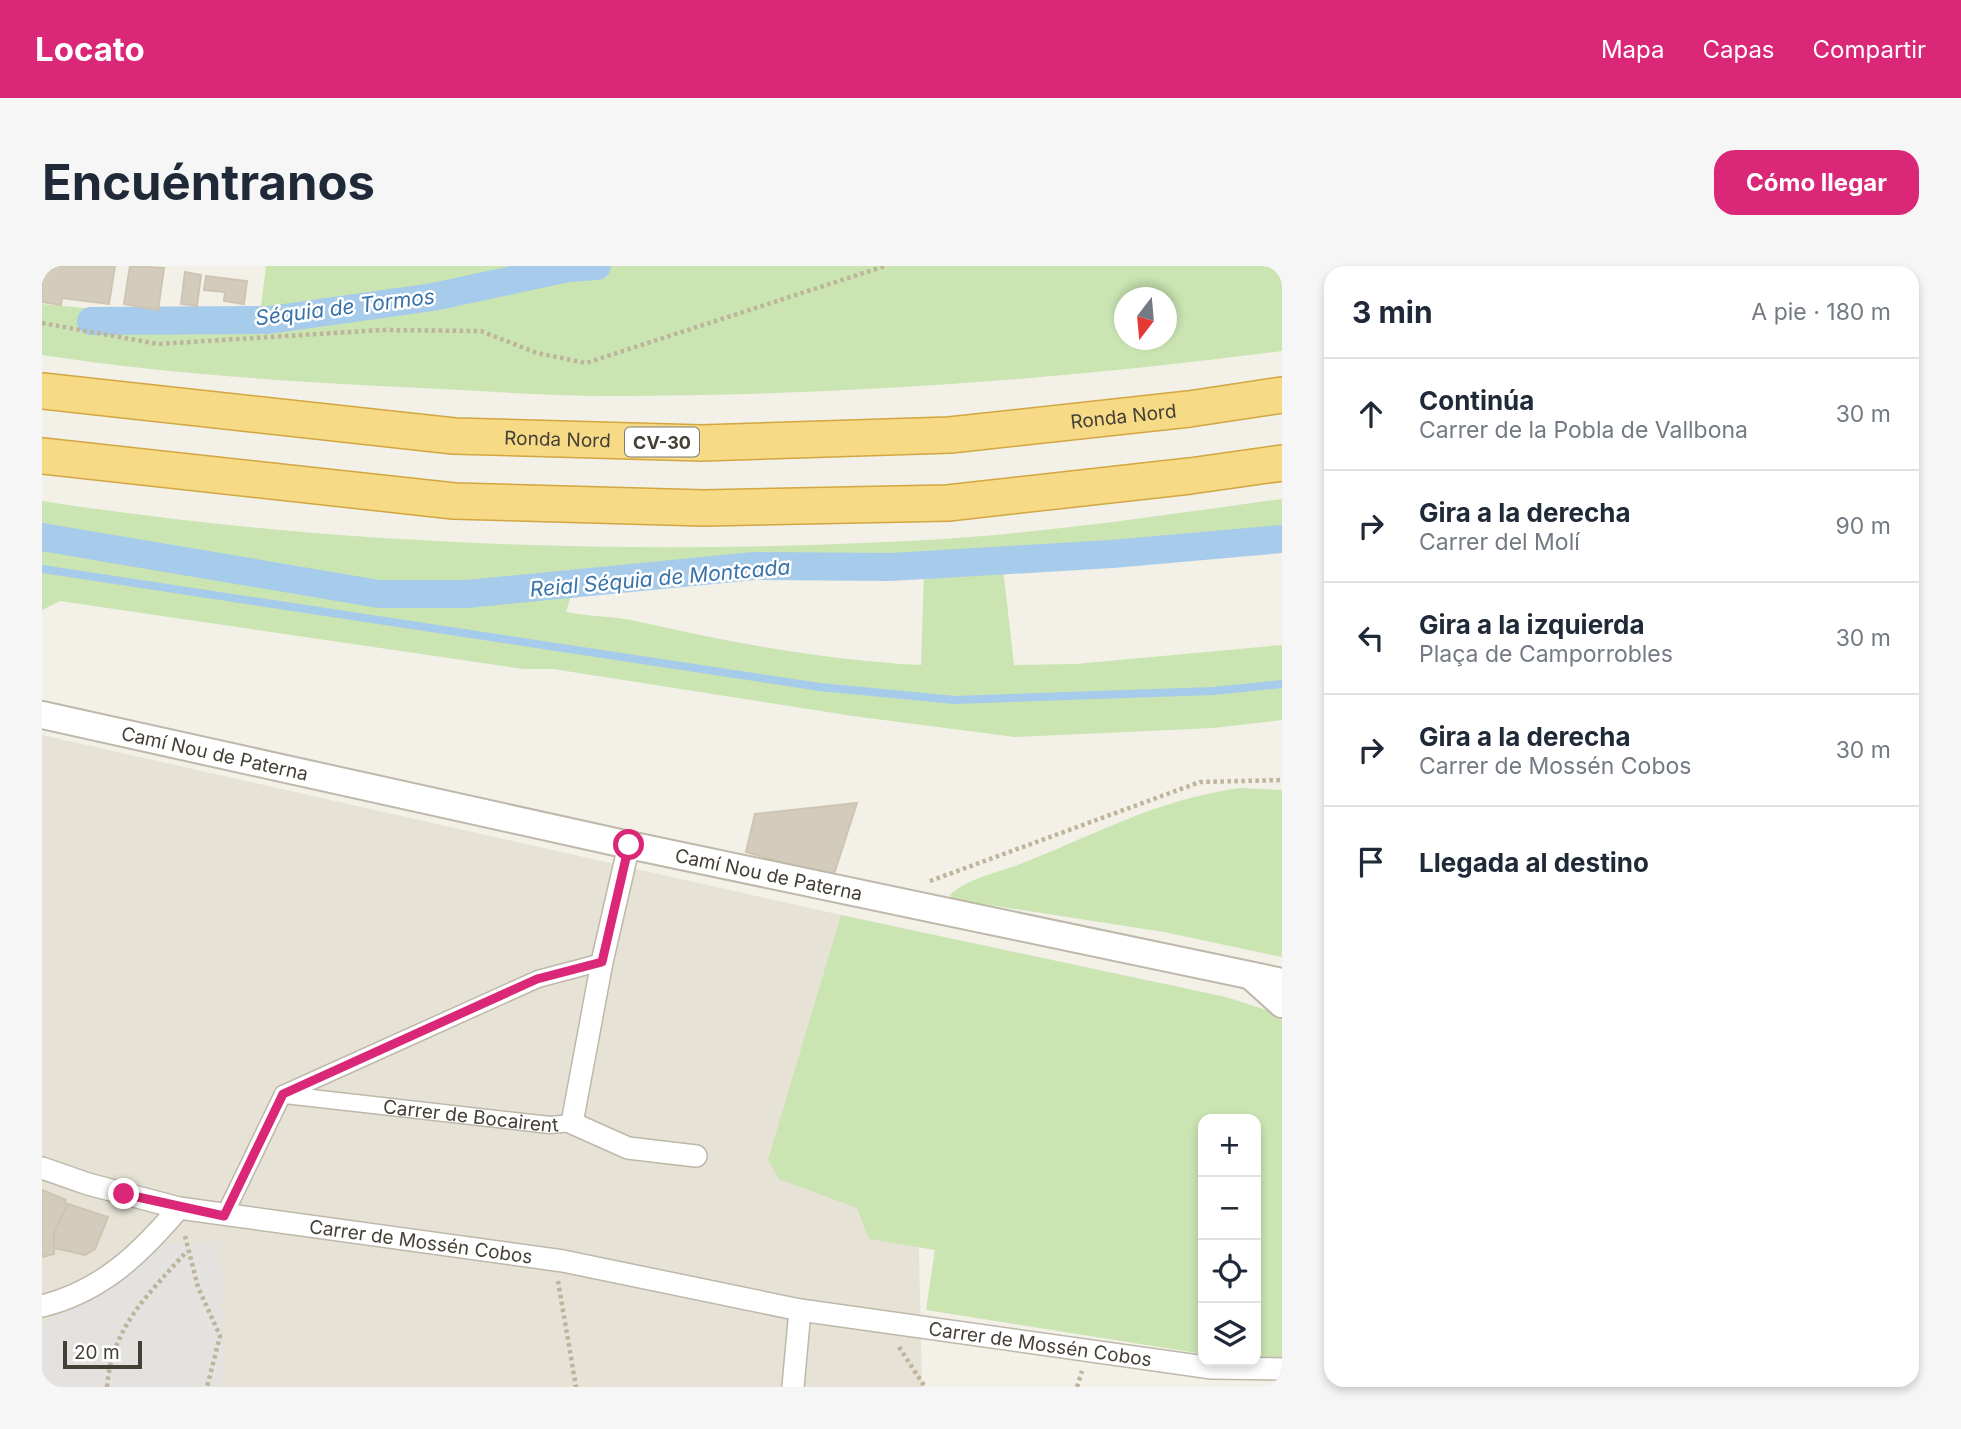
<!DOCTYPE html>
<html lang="es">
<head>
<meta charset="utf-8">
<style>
  body { margin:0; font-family:Inter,sans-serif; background:#f6f6f7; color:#1f2937 }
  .controls { position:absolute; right:21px; bottom:21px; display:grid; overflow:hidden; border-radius:14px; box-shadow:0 4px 10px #0003 }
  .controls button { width:63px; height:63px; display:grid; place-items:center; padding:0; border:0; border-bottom:2px solid #e0e1e3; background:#fff; color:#1f2937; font:35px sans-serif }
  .compass { position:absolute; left:1072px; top:21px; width:63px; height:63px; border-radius:50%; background:#fff; box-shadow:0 4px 10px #0003; rotate:196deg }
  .scale { position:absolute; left:21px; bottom:18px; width:79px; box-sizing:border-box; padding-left:7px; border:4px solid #454036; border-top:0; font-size:19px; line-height:24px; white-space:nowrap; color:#454036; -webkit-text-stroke:5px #fff; paint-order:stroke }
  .stop { position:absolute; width:21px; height:21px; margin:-16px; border:5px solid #db2777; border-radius:50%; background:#fff }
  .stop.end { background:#db2777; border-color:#fff; box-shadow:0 2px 7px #0008 }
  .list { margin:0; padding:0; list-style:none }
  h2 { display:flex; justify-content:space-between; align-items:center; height:91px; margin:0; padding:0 28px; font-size:30px }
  h2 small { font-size:23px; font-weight:400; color:#747a83 }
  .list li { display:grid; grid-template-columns:46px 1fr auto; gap:21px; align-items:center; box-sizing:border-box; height:112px; padding:0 28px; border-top:2px solid #e0e1e3 }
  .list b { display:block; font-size:26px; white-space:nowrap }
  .list p { margin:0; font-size:23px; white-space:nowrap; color:#747a83 }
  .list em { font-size:23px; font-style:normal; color:#747a83 }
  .icon { flex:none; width:38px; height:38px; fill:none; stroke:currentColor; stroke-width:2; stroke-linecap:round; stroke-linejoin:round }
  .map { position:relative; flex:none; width:1240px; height:1121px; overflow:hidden; border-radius:21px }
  header { display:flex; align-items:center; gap:42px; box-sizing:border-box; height:98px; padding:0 35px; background:#db2777; color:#fff }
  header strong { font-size:33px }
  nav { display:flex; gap:38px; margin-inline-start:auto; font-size:24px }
  .intro { display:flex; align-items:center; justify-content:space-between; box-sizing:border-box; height:168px; padding:0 42px }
  h1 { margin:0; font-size:49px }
  .button { padding:18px 32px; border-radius:21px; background:#db2777; color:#fff; font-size:24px; font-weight:700 }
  main { display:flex; gap:42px; padding:0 42px }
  aside { flex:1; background:#fff; border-radius:21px; box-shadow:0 4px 10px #0003 }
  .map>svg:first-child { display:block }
  .residential { fill:#e6e2d5 }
  .green { fill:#cae4b2; fill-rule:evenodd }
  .parking { fill:#e4e2df }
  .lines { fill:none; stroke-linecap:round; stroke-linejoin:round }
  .stream { stroke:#a7cbeb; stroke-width:8 }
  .canal { stroke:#a7cbeb; stroke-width:28 }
  .building { fill:#d3ccbd; stroke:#cdc4b1; stroke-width:2 }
  .pedestrian-casing { stroke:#bdb8aa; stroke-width:19 }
  .minor-casing { stroke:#bdb8aa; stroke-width:24 }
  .tertiary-casing { stroke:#bdb8aa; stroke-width:30 }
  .trunk-casing { stroke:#d2a641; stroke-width:38 }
  .path { stroke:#beb49c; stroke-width:4.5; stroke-dasharray:3.5 3.5; stroke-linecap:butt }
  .pedestrian { stroke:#fff; stroke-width:16 }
  .minor { stroke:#fff; stroke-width:21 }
  .tertiary { stroke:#fff; stroke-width:26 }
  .trunk { stroke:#f6da86; stroke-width:35 }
  .route { stroke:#db2777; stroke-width:9 }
  .labels { text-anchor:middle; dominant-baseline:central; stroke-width:5; stroke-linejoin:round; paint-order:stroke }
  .shield { fill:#fff; stroke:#7d7972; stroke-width:2 }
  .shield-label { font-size:18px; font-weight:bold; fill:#454036 }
  .street-label { font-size:19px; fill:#454036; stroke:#fff }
  .water-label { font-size:21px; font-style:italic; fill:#3772a9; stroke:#fff }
</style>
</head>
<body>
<header>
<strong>Locato</strong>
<nav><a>Mapa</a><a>Capas</a><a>Compartir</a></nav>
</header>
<div class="intro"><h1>Encuéntranos</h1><a class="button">Cómo llegar</a></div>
<main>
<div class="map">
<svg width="1240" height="1121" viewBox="0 0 1240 1121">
  <rect width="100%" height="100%" fill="#f2f0e7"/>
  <!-- residential -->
  <polygon class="residential" points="0,469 870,665 880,1121 0,1121"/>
  <!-- green -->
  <g class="green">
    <path d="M224,0H1240V85C1017,114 792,130 567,130C505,130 442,125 380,122C253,116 125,108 0,89V38L109,48L218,49ZM1083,32H1125V74H1083Z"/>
    <path d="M1240,233V283L1129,296L961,302L972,399L1033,398L1240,379V454L1171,462L973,471L811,450L511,403H481L18,335L0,344V235C292,280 591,290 886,274C1004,267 1123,249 1240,233ZM882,306L879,399C785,394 689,377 598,356C574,350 548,351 524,346L529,329L707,309L855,310Z"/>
    <path d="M1198,522L1240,524V691L1122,666L909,633L908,629C927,611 956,607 981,597C1057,567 1114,534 1198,522Z"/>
    <polygon points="799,649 1184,731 1240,749 1240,1092 1214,1093 1214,853 1161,853 1161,1088 884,1044 893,984 827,973 815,942 737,913 726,894"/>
  </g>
  <!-- parking -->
  <polygon class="parking" points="179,975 183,1121 0,1121 0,1056 54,1032 124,978"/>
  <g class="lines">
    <!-- stream -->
    <polyline class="stream" points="0,303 778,421 913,434 1171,425 1240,418"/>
    <!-- canal -->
    <g class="canal">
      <polyline points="49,55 227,54 391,31 526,2 555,0"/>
      <polyline points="0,271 337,328 425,328 712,300 848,301 1070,288 1240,273"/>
    </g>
  </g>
  <!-- building -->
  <g class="building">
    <polygon points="0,0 73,0 67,38 20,32 19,39 0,36"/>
    <polygon points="88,0 122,2 116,44 82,38"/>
    <polygon points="143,6 159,9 155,40 139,38"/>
    <polygon points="164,10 205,15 202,38 182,35 183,26 162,24"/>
    <polygon points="815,537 791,611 704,586 713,548"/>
    <polygon points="0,924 24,934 22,937 26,938 12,968 12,988 0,991"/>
    <polygon points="26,938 66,951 53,983 43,989 12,982 12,968"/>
  </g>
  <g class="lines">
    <defs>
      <g id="pedestrian">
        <polyline points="241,828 496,713 560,696"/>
        <path id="s1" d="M243,829L508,859L530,857"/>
        <polyline points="182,950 241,828"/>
      </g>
      <g id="minor">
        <polyline points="587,579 560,696 530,857 586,882 654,890"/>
        <path id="s2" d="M0,902L46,918L137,942L521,995L758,1044L1170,1102L1240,1103"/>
        <path d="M0,1040C60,1025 98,988 137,942"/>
        <polyline points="751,1121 758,1044"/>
      </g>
      <g id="tertiary">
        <path id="s3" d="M0,449L587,579L1240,716"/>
        <polyline points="1209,710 1240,738"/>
      </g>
      <g id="trunk">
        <path id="s4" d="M0,125L412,170L660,177L908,169L1147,143L1240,129"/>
        <polyline points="0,190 412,235 662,242 906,237 1148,210 1240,197"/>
      </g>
    </defs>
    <!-- pedestrian casing -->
    <use href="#pedestrian" class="pedestrian-casing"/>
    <!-- minor casing -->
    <use href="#minor" class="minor-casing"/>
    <!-- tertiary casing -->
    <use href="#tertiary" class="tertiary-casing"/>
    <!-- trunk casing -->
    <use href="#trunk" class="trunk-casing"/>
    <!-- path -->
    <g class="path">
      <polyline points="0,57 116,78 340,64 439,65 495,87 544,97 843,0"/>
      <polyline points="888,615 1158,516 1240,514"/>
      <polyline points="143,970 156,1021 178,1070 165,1121"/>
      <polyline points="516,1015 534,1121"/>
      <polyline points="857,1081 883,1121"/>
      <path d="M65,1121C70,1060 107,1028 145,985"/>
      <polyline points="1035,1121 1040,1105"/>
    </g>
    <!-- pedestrian -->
    <use href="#pedestrian" class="pedestrian"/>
    <!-- minor -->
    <use href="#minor" class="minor"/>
    <!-- tertiary -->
    <use href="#tertiary" class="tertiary"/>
    <!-- trunk -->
    <use href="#trunk" class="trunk"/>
  </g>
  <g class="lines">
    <!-- route -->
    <polyline class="route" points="82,928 182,950 241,828 495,713 560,696 587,579"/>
  </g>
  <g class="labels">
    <!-- shield labels -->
    <rect class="shield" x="583" y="161.5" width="74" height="29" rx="5"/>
    <g class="shield-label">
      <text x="620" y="176">CV-30</text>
    </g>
    <!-- street labels -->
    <g class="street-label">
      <text stroke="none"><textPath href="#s4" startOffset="1085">Ronda Nord</textPath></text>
      <text stroke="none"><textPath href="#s4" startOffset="518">Ronda Nord</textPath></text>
      <text stroke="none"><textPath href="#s3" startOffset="177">Camí Nou de Paterna</textPath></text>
      <text stroke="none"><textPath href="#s3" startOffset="744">Camí Nou de Paterna</textPath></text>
      <text stroke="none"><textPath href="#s1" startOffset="187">Carrer de Bocairent</textPath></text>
      <text stroke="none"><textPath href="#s2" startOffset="387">Carrer de Mossén Cobos</textPath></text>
      <text stroke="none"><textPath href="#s2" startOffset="1015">Carrer de Mossén Cobos</textPath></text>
    </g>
    <!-- water labels -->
    <g class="water-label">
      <text transform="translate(303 41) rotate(-7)">Séquia de Tormos</text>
      <text transform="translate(618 312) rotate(-5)">Reial Séquia de Montcada</text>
    </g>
  </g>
</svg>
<div class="controls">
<button>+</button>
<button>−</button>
<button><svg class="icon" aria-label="locate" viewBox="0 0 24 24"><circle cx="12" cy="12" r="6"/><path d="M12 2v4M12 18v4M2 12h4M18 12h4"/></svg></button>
<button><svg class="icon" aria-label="layers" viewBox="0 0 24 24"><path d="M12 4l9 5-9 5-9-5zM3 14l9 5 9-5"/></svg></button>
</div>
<svg class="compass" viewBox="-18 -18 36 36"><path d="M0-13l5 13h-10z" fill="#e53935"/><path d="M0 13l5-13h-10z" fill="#747a83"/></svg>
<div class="scale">20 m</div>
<div class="stop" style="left:587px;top:579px"></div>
<div class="stop end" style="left:82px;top:928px"></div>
</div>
<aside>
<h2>3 min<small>A pie · 180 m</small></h2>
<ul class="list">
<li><svg class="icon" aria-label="ahead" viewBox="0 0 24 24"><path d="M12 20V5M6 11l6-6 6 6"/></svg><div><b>Continúa</b><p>Carrer de la Pobla de Vallbona</p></div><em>30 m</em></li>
<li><svg class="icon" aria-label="right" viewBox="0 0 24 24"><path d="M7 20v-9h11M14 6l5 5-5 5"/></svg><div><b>Gira a la derecha</b><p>Carrer del Molí</p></div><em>90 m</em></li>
<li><svg class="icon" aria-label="left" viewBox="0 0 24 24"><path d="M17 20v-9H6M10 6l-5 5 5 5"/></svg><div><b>Gira a la izquierda</b><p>Plaça de Camporrobles</p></div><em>30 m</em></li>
<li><svg class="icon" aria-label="right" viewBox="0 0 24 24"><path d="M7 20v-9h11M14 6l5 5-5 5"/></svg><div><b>Gira a la derecha</b><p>Carrer de Mossén Cobos</p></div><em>30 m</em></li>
<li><svg class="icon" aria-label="arrive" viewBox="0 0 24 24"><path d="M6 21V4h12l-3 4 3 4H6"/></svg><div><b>Llegada al destino</b></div></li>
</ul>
</aside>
</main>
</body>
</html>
